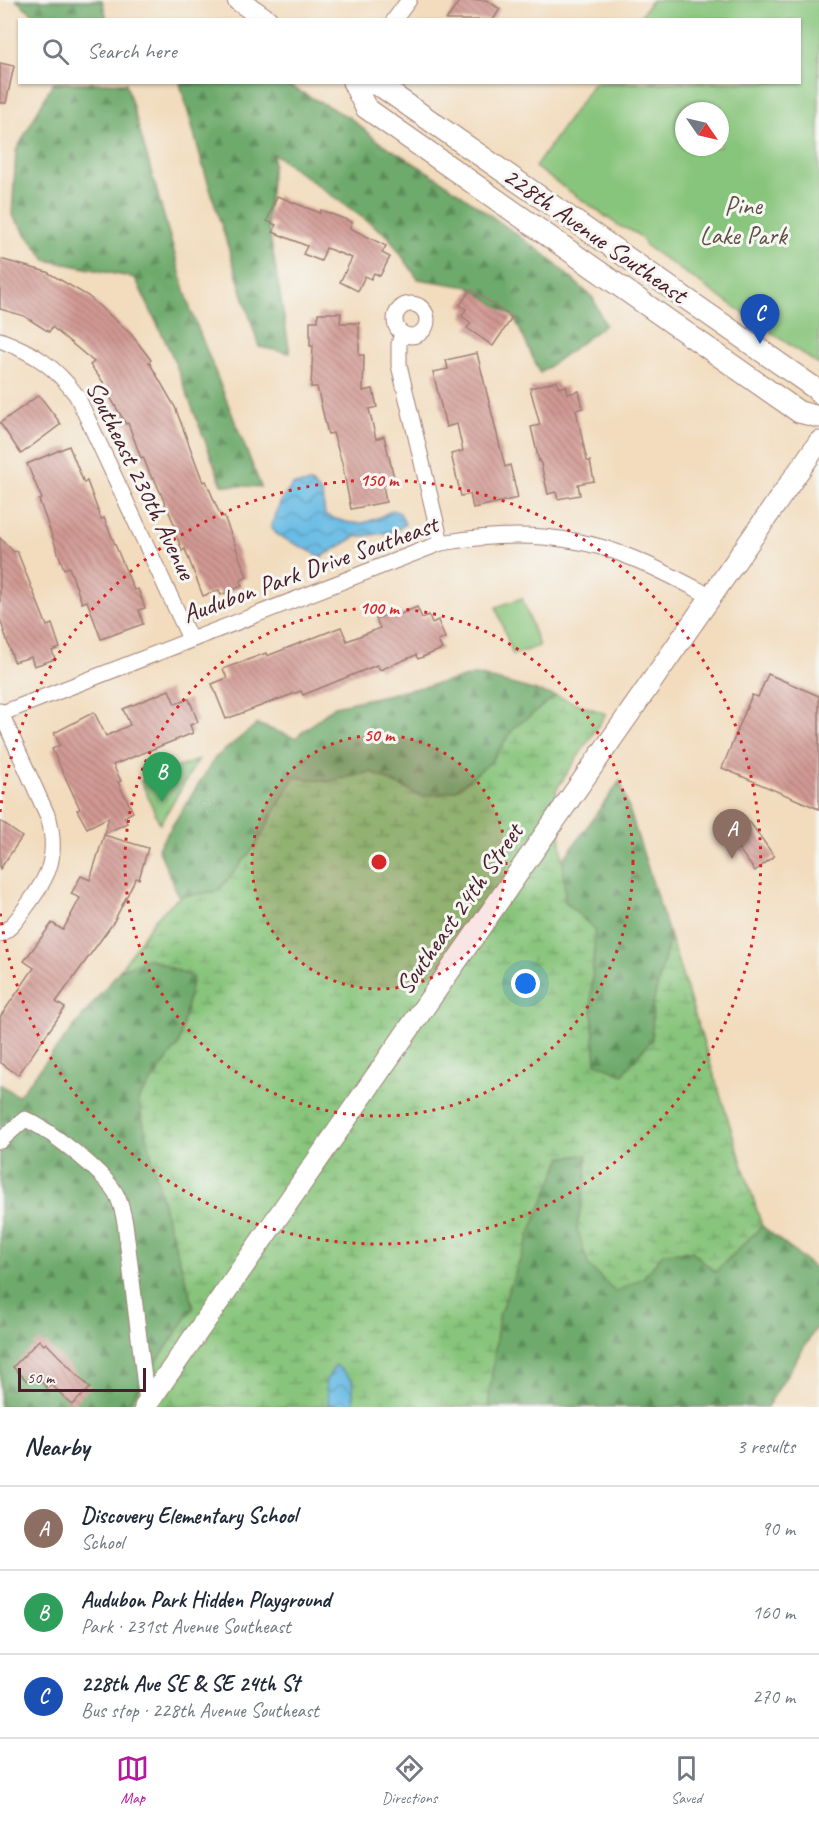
<!DOCTYPE html>
<html lang="en">
<head>
<meta charset="utf-8">
<style>
  body { margin:0; font-family:Caveat,sans-serif; background:#f6f6f7; color:#1f2937 }
  .compass { position:absolute; left:675px; top:102px; width:54px; height:54px; border-radius:50%; background:#fff; box-shadow:0 2px 4px #0004; rotate:124deg }
  .scale { position:absolute; left:18px; bottom:15px; width:128px; box-sizing:border-box; padding-left:6px; border:3px solid #4a1f2b; border-top:0; font-size:16px; line-height:21px; white-space:nowrap; color:#4a1f2b; -webkit-text-stroke:4px #f6f6f2; paint-order:stroke }
  .you { position:absolute; left:526px; top:984px; width:21px; height:21px; margin:-15px; border:4px solid #fff; border-radius:50%; background:#1a73e8; box-shadow:0 0 0 9px #1a73e833 }
  .badge { display:grid; place-items:center; width:39px; height:39px; border-radius:50%; background:#b5179e; color:#fff; font-size:20px; font-weight:700 }
  .pin { position:absolute; translate:-50% -50px; filter:drop-shadow(0 2px 3px #0008) }
  .pin::after { content:''; position:absolute; top:32px; width:21px; height:18px; background:inherit; clip-path:polygon(0 0,100% 0,50% 100%) }
  .list { margin:0; padding:0; list-style:none }
  h2 { display:flex; justify-content:space-between; align-items:center; height:78px; margin:0; padding:0 24px; font-size:26px }
  h2 small { font-size:20px; font-weight:400; color:#747a83 }
  .list li { display:grid; grid-template-columns:39px 1fr auto; gap:18px; align-items:center; box-sizing:border-box; height:84px; padding:0 24px; border-top:2px solid #e0e1e3 }
  .list b { display:block; font-size:22px; white-space:nowrap }
  .list p { margin:0; font-size:20px; white-space:nowrap; color:#747a83 }
  .list em { font-size:20px; font-style:normal; color:#747a83 }
  .icon { flex:none; width:33px; height:33px; fill:none; stroke:currentColor; stroke-width:2; stroke-linecap:round; stroke-linejoin:round }
  .map { position:relative; flex:none; width:819px; height:1407px; overflow:hidden }
  .search { position:absolute; background:#fff; box-shadow:0 2px 4px #0004; left:18px; right:18px; top:18px; height:66px; display:flex; align-items:center; gap:15px; box-sizing:border-box; padding:0 21px; border-radius:0px; color:#747a83; font-size:22px }
  .sheet { height:330px; background:#fff }
  nav { display:flex; justify-content:space-around; align-items:center; box-sizing:border-box; height:84px; border-top:2px solid #e0e1e3; background:#fff; font-size:16px; color:#747a83 }
  nav a { display:grid; justify-items:center; gap:3px }
  nav .on { color:#b5179e }
  .map>svg:first-child { display:block }
  .forest { fill:url(#forest-firs); stroke:#5c644c; stroke-width:1.5 }
  .wetland { fill:url(#wetland-marsh); stroke:#697254; stroke-width:1.5 }
  .park { fill:#88c57c; stroke:#697254; stroke-width:1.5; fill-rule:evenodd }
  .water { fill:url(#water-waves); stroke:#5a6e88; stroke-width:1.5 }
  .building { fill:url(#building-back-hatch) }
  .lines { fill:none; stroke-linecap:round; stroke-linejoin:round }
  .street-casing { stroke:#9e7e74; stroke-width:17 }
  .secondary-casing { stroke:#9e7e74; stroke-width:23 }
  .street { stroke:#fff; stroke-width:15 }
  .secondary { stroke:#fff; stroke-width:21 }
  .ring { fill:none; stroke:#d62828; stroke-width:3; stroke-dasharray:3 6 }
  .labels { text-anchor:middle; dominant-baseline:central; stroke-width:6; stroke-linejoin:round; paint-order:stroke }
  .park-label { font-size:26px; fill:#5d5143; stroke:#f6f6f2 }
  .street-label { font-size:26px; fill:#4a1f2b; stroke:#f6f6f2 }
  .centre { fill:#d62828; stroke:#f6f6f2; stroke-width:3 }
  .ring-label { font-size:18px; text-anchor:middle; font-weight:bold; fill:#d62828; stroke:#f6f6f2; stroke-width:6; stroke-linejoin:round; paint-order:stroke }
</style>
</head>
<body>
<div class="map">
<svg width="819" height="1407" viewBox="0 0 819 1407">
  <defs>
    <pattern id="forest-firs" width="22" height="20" patternUnits="userSpaceOnUse" patternTransform="scale(1.5)"><rect width="22" height="20" fill="#6eaa6c"/><path d="M5 1l3.5 6h-7zM16 11l3.5 6h-7z" fill="#5c8a59"/></pattern>
    <pattern id="wetland-marsh" width="20" height="14" patternUnits="userSpaceOnUse" patternTransform="scale(1.5)"><rect width="20" height="14" fill="#88c57c"/><path d="M1 5h8M5 5V1M11 12h8M15 12V8" fill="none" stroke="#719f66"/></pattern>
    <pattern id="water-waves" width="16" height="10" patternUnits="userSpaceOnUse" patternTransform="scale(1.5)"><rect width="16" height="10" fill="#69bce5"/><path d="M0 5q4-4 8 0t8 0" fill="none" stroke="#5898ba"/></pattern>
    <pattern id="building-back-hatch" width="6" height="6" patternUnits="userSpaceOnUse" patternTransform="scale(1.5)"><rect width="6" height="6" fill="#d29993"/><path d="M-1 5l2 2M0 0l6 6M5-1l2 2" fill="none" stroke="#ac7c78"/></pattern>
  </defs>
  <rect width="100%" height="100%" fill="#f6f6f2"/>
  <filter id="ink" filterUnits="userSpaceOnUse"><feTurbulence type="fractalNoise" baseFrequency=".0167" numOctaves="2"/><feDisplacementMap in="SourceGraphic" scale="12" xChannelSelector="R" yChannelSelector="G"/><feConvolveMatrix kernelMatrix="1 2 1 2 8 2 1 2 1" color-interpolation-filters="sRGB"/></filter>
  <filter id="wash" filterUnits="userSpaceOnUse"><feTurbulence type="fractalNoise" baseFrequency=".008" numOctaves="4" result="noise"/><feDisplacementMap in="SourceGraphic" scale="24" xChannelSelector="R" yChannelSelector="G"/><feGaussianBlur stdDeviation="1.35" result="paint"/><feColorMatrix in="noise" values="0 0 0 0 0 0 0 0 0 0 0 0 0 0 0 0 0 1.4 0 .05"/><feComposite in="paint" operator="in"/></filter>
  <g filter="url(#wash)">
    <rect width="100%" height="100%" fill="#f2dcbd"/>
    <!-- forest -->
    <g class="forest">
      <polygon points="16,0 102,0 107,19 39,19"/>
      <polygon points="53,83 126,83 191,311 261,487 222,485 172,355 135,278 46,260 12,215 16,151"/>
      <polygon points="180,83 284,83 350,118 378,141 441,180 544,254 593,298 605,325 540,373 514,317 469,287 418,279 388,236 274,154 267,218 290,353 259,347 203,166"/>
      <polygon points="477,675 556,696 514,728 491,762 456,790 423,797 371,772 328,782 294,777 255,847 218,891 179,897 158,848 215,758 257,724 295,738 335,706"/>
      <polygon points="620,781 670,937 653,1004 652,1039 623,1075 596,1063 591,997 595,930 565,902 563,860"/>
      <polygon points="149,958 193,977 179,1044 138,1100 165,1212 194,1307 126,1407 0,1407 0,1084 18,1096 120,970"/>
      <polygon points="587,1154 586,1181 644,1277 663,1253 692,1251 715,1272 762,1226 819,1272 819,1323 767,1407 488,1407 499,1315 536,1218 562,1157"/>
    </g>
    <!-- wetland -->
    <polygon class="wetland" points="556,696 606,714 556,790 564,874 565,902 595,930 591,997 596,1063 623,1074 652,1039 653,1004 670,937 762,1226 715,1272 692,1251 663,1253 644,1277 616,1292 588,1265 577,1227 586,1181 587,1155 562,1157 536,1218 499,1315 488,1407 126,1407 194,1307 165,1212 138,1100 179,1044 193,977 149,958 120,970 155,919 179,897 218,891 255,847 294,777 328,782 371,772 423,797 456,790 491,762 514,728"/>
    <!-- park -->
    <g class="park">
      <path d="M652,0H819V365L646,246C642,235 632,230 621,227L535,167L594,83L800,82V20L638,19ZM684,111H720V147H684Z"/>
      <polygon points="522,598 539,646 513,655 496,607"/>
      <polygon points="198,760 160,824 141,781"/>
    </g>
    <!-- water -->
    <g class="water">
      <path d="M311,483L322,494L325,515C357,527 363,527 393,510L400,513L405,524L394,532L355,537L322,557L277,535L271,526L282,499L293,485Z"/>
      <polygon points="336,1365 352,1380 354,1407 329,1405 325,1382"/>
    </g>
    <g id="blocks">
      <!-- building -->
      <g class="building">
        <polygon points="460,0 486,0 500,9 493,20 446,20"/>
        <polygon points="0,63 14,66 6,103 0,103"/>
        <polygon points="277,196 320,213 321,210 352,222 350,228 386,246 382,253 390,257 380,276 374,273 371,279 365,276 358,291 340,282 352,258 326,248 321,261 303,254 307,246 273,232 276,225 267,221"/>
        <polygon points="0,259 47,272 88,296 131,334 151,360 149,362 175,407 203,482 206,481 221,517 224,516 247,577 240,581 242,586 221,595 219,590 203,596 185,549 182,551 176,534 178,533 154,478 152,479 143,457 141,458 128,423 126,424 110,397 113,395 90,365 94,362 52,327 49,332 24,316 0,309"/>
        <polygon points="471,289 512,318 493,346 467,328 471,323 462,316 466,309 460,305"/>
        <polygon points="318,313 341,313 340,323 359,323 359,355 364,355 363,391 373,389 377,407 369,409 376,439 384,436 395,482 383,485 386,502 351,509 342,463 333,433 328,434 317,387 311,387 313,346 310,346 310,321 318,321"/>
        <polygon points="477,353 505,467 510,465 518,498 473,508 470,494 461,496 451,454 463,451 457,424 446,427 433,372 448,369 446,360"/>
        <polygon points="557,381 559,388 566,386 568,394 579,391 583,408 576,410 587,461 590,461 594,481 578,484 580,495 558,499 556,492 548,494 540,460 539,461 531,427 540,425 530,388"/>
        <polygon points="39,395 61,424 21,454 0,423"/>
        <polygon points="69,446 84,483 87,481 101,519 104,518 134,590 138,589 145,608 139,610 143,624 101,639 87,601 82,603 69,567 64,569 39,500 42,499 27,464"/>
        <polygon points="0,538 14,552 17,551 47,626 52,624 60,648 52,651 55,659 34,666 31,657 14,662 0,619"/>
        <polygon points="417,607 422,618 429,615 432,623 438,620 445,638 438,641 442,649 418,659 416,655 380,670 377,665 303,695 301,691 226,719 212,684 227,678 223,669 266,653 267,656 341,627 347,641 380,628 376,619 392,612 394,617"/>
        <polygon points="768,674 819,696 819,809 722,768 752,695 758,697"/>
        <polygon points="169,690 175,704 189,699 198,722 190,725 193,733 113,765 121,781 118,782 133,812 124,817 127,823 104,834 109,817 87,828 77,810 80,809 52,749 60,745 54,733 94,712 106,736 130,725 123,709"/>
        <polygon points="0,821 22,837 0,869"/>
        <polygon points="749,821 774,856 755,871 729,836"/>
        <polygon points="104,835 148,848 139,879 136,878 113,923 56,1002 65,1008 18,1075 0,1062 0,1017 34,968 24,961 52,923 63,930 80,898 71,894 81,876 90,880"/>
        <polygon points="39,1340 44,1345 46,1343 90,1388 72,1405 51,1384 47,1388 34,1374 27,1381 13,1367"/>
      </g>
    </g>
  </g>
  <g filter="url(#ink)">
    <use href="#blocks" fill-opacity="0" stroke="#9e7e74" stroke-width="1.5"/>
    <g class="lines">
      <defs>
        <g id="street">
          <polyline points="394,20 409,0"/>
          <circle cx="411" cy="320" r="16"/>
          <polyline points="402,334 399,344 399,365 441,543"/>
          <path d="M0,340C34,353 55,366 77,396L190,639"/>
          <path d="M0,711L49,819C58,858 49,876 26,907C18,918 12,928 0,934"/>
          <path d="M0,714L441,543C504,532 567,532 627,556C656,567 683,582 710,596"/>
          <path d="M0,1141L25,1119C50,1130 101,1170 115,1192C121,1202 123,1212 125,1223L147,1403"/>
        </g>
        <g id="secondary">
          <polyline points="238,0 267,20"/>
          <polyline points="353,82 366,108 799,412 819,417"/>
          <polyline points="368,82 382,87 816,389 819,393"/>
          <polyline points="145,1407 819,442"/>
        </g>
      </defs>
      <!-- street casing -->
      <use href="#street" class="street-casing"/>
      <!-- secondary casing -->
      <use href="#secondary" class="secondary-casing"/>
      <!-- street -->
      <use href="#street" class="street"/>
      <!-- secondary -->
      <use href="#secondary" class="secondary"/>
    </g>
  </g>
  <!-- distance rings -->
  <circle cx="379" cy="862" r="127" fill="#d62828" fill-opacity=".12"/>
  <g class="ring">
    <circle cx="379" cy="862" r="127"/>
    <circle cx="379" cy="862" r="254"/>
    <path d="M0 812A382 382 0 1 1 0 912"/>
  </g>
  <g class="labels">
    <!-- park labels -->
    <g class="park-label">
      <text x="743" y="205">Pine<tspan x="743" dy="30">Lake Park</tspan></text>
    </g>
    <!-- street labels -->
    <g class="street-label">
      <text transform="translate(595 235) rotate(35)">228th Avenue Southeast</text>
      <text transform="translate(141 480) rotate(64)">Southeast 230th Avenue</text>
      <text transform="translate(310 569) rotate(-20)">Audubon Park Drive Southeast</text>
      <text transform="translate(459 909) rotate(-55)">Southeast 24th Street</text>
    </g>
  </g>
  <circle cx="379" cy="862" r="9" class="centre"/>
  <g class="ring-label">
    <text x="379" y="486">150 m</text>
    <text x="379" y="614">100 m</text>
    <text x="379" y="741">50 m</text>
  </g>
</svg>
<svg class="compass" viewBox="-18 -18 36 36"><path d="M0-13l5 13h-10z" fill="#e53935"/><path d="M0 13l5-13h-10z" fill="#747a83"/></svg>
<div class="scale">50 m</div>
<div class="you"></div>
<div class="pin badge" style="left:732px;top:859px;background:#8d6e63">A</div>
<div class="pin badge" style="left:162px;top:802px;background:#2e9e5b">B</div>
<div class="pin badge" style="left:760px;top:344px;background:#1a4fb4">C</div>
<div class="search"><svg class="icon" aria-label="search" viewBox="0 0 24 24"><circle cx="10" cy="10" r="6"/><path d="M15 15l6 6"/></svg>Search here</div>
</div>
<section class="sheet">
<h2>Nearby<small>3 results</small></h2>
<ul class="list">
<li><span class="badge" style="background:#8d6e63">A</span><div><b>Discovery Elementary School</b><p>School</p></div><em>90 m</em></li>
<li><span class="badge" style="background:#2e9e5b">B</span><div><b>Audubon Park Hidden Playground</b><p>Park · 231st Avenue Southeast</p></div><em>160 m</em></li>
<li><span class="badge" style="background:#1a4fb4">C</span><div><b>228th Ave SE &amp; SE 24th St</b><p>Bus stop · 228th Avenue Southeast</p></div><em>270 m</em></li>
</ul>
</section>
<nav>
<a class="on"><svg class="icon" aria-label="map" viewBox="0 0 24 24"><path d="M3 6l6-2 6 2 6-2v14l-6 2-6-2-6 2zM9 4v14M15 6v14"/></svg>Map</a>
<a><svg class="icon" aria-label="directions" viewBox="0 0 24 24"><path d="M12 3l9 9-9 9-9-9zM9 14v-3h6M13 9l2 2-2 2"/></svg>Directions</a>
<a><svg class="icon" aria-label="saved" viewBox="0 0 24 24"><path d="M7 4h10v16l-5-4-5 4z"/></svg>Saved</a>
</nav>
</body>
</html>
